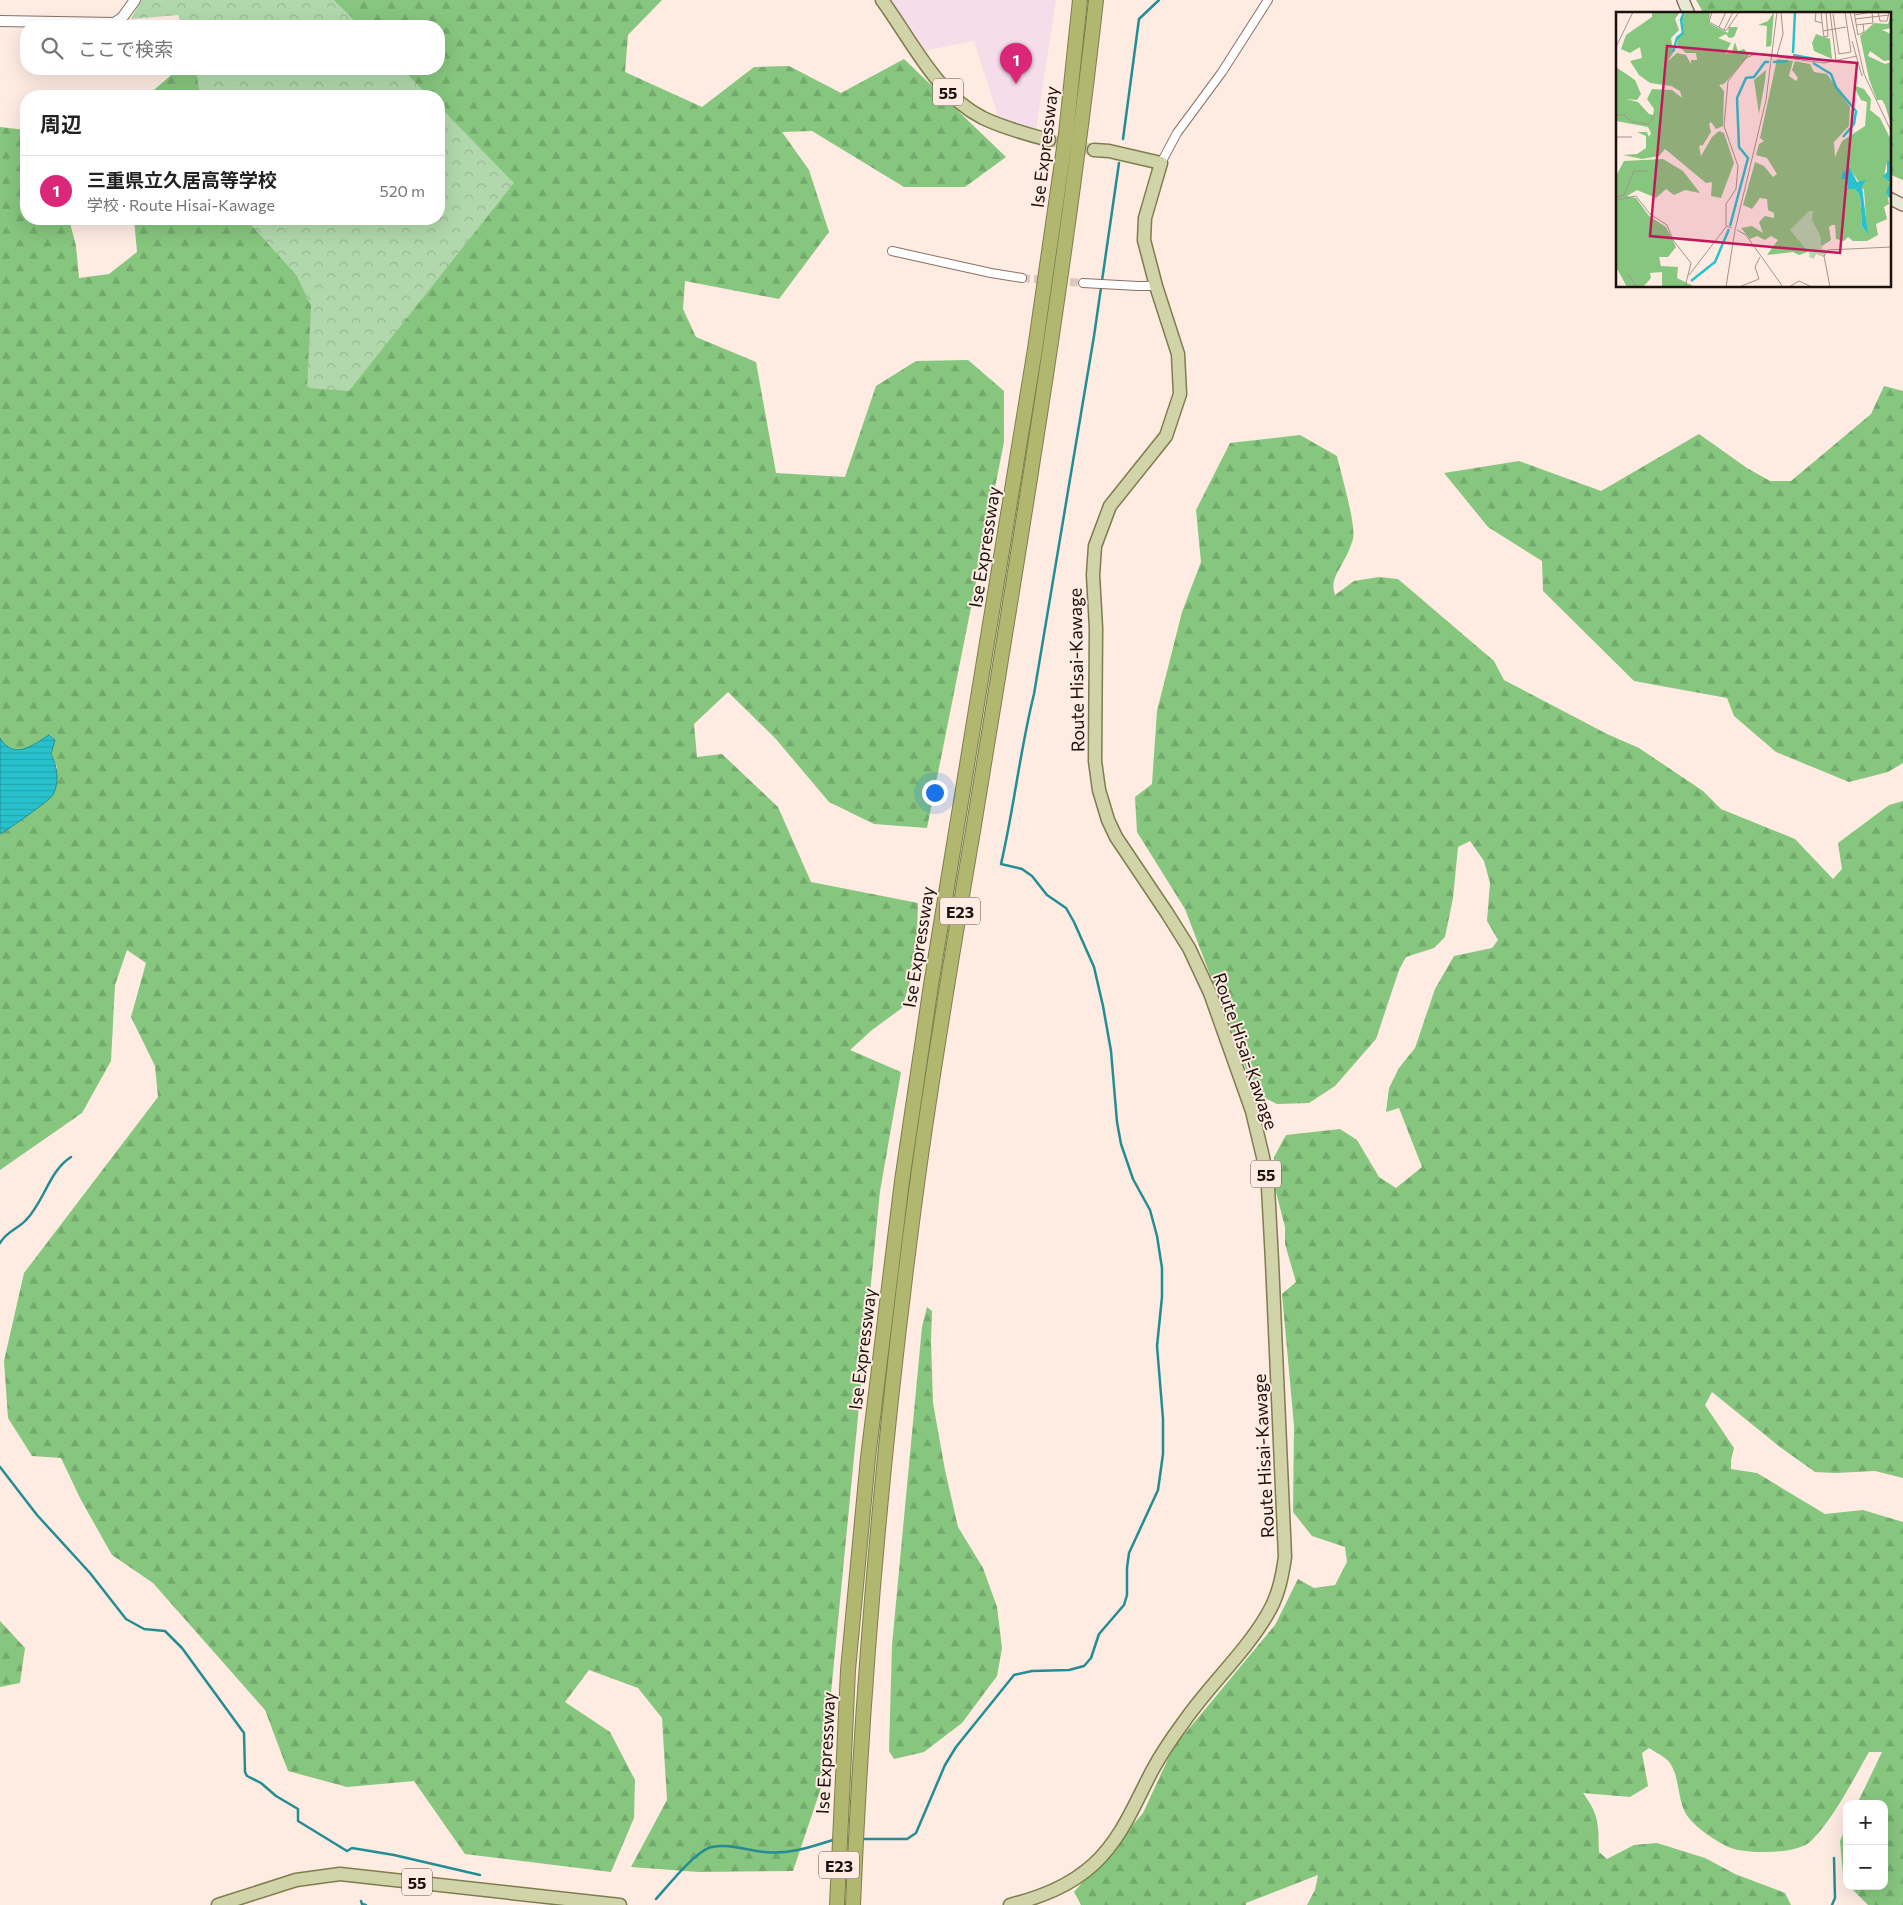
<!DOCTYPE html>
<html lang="ja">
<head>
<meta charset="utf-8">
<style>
  body { margin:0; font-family:Commissioner,"Noto Sans JP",sans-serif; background:#f2f2f2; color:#222 }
  .controls { position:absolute; right:15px; bottom:15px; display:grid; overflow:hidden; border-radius:10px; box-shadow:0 5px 20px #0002 }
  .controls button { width:45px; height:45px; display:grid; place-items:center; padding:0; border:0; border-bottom:1px solid #e0e0e0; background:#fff; color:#222; font:25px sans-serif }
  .you { position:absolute; left:934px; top:792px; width:18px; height:18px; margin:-12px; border:4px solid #fff; border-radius:50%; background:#1a73e8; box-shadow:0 0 0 8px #1a73e833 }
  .badge { display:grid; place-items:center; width:32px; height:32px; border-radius:50%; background:#db2777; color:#fff; font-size:16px; font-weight:700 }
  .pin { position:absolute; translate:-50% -41px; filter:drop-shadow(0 1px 2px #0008) }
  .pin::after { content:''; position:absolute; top:26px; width:18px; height:15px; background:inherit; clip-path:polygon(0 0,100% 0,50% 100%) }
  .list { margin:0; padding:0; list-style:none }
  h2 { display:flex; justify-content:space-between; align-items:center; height:65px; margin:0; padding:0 20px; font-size:21px }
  h2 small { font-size:16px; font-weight:400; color:#767676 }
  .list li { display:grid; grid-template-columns:32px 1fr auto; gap:15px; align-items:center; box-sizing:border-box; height:70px; padding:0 20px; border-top:1px solid #e0e0e0 }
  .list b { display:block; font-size:19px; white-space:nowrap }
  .list p { margin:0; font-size:16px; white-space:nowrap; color:#767676 }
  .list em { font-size:16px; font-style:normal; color:#767676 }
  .icon { flex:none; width:28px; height:28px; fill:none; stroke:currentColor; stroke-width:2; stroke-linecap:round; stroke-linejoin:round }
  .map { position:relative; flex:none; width:1903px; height:1905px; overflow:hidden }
  .search { position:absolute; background:#fff; box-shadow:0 5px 20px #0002; left:20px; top:20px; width:425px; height:55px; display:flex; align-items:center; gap:12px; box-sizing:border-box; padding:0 18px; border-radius:20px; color:#767676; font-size:19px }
  .panel { position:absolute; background:#fff; box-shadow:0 5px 20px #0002; left:20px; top:90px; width:425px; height:135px; border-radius:20px }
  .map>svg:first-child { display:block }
  .education { fill:#f5deea }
  .forest { fill:url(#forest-firs) }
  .park { fill:url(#park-crowns) }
  .water { fill:url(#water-rules); stroke:#248d93 }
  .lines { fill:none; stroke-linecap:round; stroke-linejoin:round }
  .stream { stroke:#248d93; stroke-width:2.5 }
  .minor-tunnel { stroke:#dccac2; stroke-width:8; stroke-dasharray:8 4; stroke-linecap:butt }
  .primary-tunnel { stroke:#dccac2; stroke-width:12; stroke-dasharray:12 6; stroke-linecap:butt }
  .minor-casing { stroke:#8b6f63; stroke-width:10 }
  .tertiary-casing { stroke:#8b6f63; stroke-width:12 }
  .secondary-casing { stroke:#8b6f63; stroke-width:14 }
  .primary-casing { stroke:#7e7d4d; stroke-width:15 }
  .motorway-casing { stroke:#7e7d4d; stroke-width:16 }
  .minor { stroke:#fff; stroke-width:8 }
  .tertiary { stroke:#fff; stroke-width:10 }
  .secondary { stroke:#e8e9d4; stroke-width:11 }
  .primary { stroke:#d1d4a9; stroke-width:12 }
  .motorway { stroke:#b2b770; stroke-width:14 }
  .labels { text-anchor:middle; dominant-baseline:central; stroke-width:4; stroke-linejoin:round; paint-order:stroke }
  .shield { fill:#feebe2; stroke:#60534d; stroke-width:1 }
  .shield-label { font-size:16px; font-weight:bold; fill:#1c120d }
  .street-label { font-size:18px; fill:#1c120d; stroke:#feebe2 }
  .inset-river { fill:none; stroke:#27c2cd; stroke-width:2.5 }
  .inset-road { fill:none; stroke:#a4948d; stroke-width:1 }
  .view { fill:#c2185b; fill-opacity:0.15; stroke:#c2185b; stroke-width:2.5 }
  .inset-edge { fill:none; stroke:#1c120d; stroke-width:2.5 }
</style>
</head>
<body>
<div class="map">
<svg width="1903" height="1905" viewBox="0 0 1903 1905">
  <defs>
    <pattern id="forest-firs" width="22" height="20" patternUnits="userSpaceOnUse" patternTransform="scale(1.25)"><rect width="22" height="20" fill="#86c67e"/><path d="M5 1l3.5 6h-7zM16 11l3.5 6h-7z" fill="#73a96c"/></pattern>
    <pattern id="park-crowns" width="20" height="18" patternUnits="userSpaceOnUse" patternTransform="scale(1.25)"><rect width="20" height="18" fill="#b1d8ac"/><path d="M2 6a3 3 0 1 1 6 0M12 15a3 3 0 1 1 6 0" fill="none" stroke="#98b893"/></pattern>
    <pattern id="water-rules" width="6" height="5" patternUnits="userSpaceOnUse" patternTransform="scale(1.25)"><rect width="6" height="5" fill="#27c2cd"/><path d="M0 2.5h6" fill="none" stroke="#22a6af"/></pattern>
  </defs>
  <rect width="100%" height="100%" fill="#feebe2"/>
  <!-- education -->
  <polygon class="education" points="878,0 1056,0 1035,136 998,116 974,41 917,52"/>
  <!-- forest -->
  <g class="forest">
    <path d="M333,0H662L628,35L625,72L702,107L754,67L789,66L841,93L904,59L1006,157L965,187H904L812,131L782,132L809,170L829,232L779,299L685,281L683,309L696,337L756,362L776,473L845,477L876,386L916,361L968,360L1004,391V442L927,828L874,824L829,802L775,738L728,692L694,724L697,757L722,754L778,807L811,882L918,903L916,962L902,1008L872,1030L850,1050L901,1072L880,1191L822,1785L793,1871L699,1872L631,1867L667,1800L662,1718L638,1688L589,1670L565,1702L610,1732L635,1780L634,1818L611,1872L465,1854L414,1781L347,1787L288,1771L265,1710L153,1583L112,1555L81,1500L61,1458L32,1456L8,1418L4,1361L24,1273L158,1097L155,1066L131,1017L146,963L127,950L115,985L111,1061L82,1113L0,1170V834L52,796L57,767L51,753L55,740L50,735C33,745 14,761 0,738V127L26,130V219H69L76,246L79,278L109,274L137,252L134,219H439V96H147L178,69H439V26H228Z"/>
    <polygon points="1696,0 1903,0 1903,180 1889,174 1889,14 1704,14"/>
    <polygon points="1884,386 1903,391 1903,763 1888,772 1849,782 1776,752 1734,716 1727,698 1634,681 1543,591 1542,561 1488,527 1444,473 1519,461 1601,491 1699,434 1747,468 1770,481 1791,481 1871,414"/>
    <path d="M1300,435L1337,456C1341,474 1356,523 1353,539C1351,545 1348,554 1344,560C1338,573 1330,580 1335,595L1354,581L1379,577L1398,579L1494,661L1504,680L1607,734L1639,748L1703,791L1721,809L1795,839L1833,879L1842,869L1838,843L1889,805L1903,801V1478L1875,1471L1836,1473L1815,1472L1780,1447L1712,1392L1705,1405L1734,1448L1731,1460V1469L1757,1473L1825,1514L1863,1510L1903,1522V1905H1868L1849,1886H1884V1804H1857L1882,1752H1869C1853,1780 1834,1818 1811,1841C1798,1854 1752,1854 1734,1849C1720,1845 1693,1826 1686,1814C1677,1798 1680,1778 1670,1763C1666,1757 1655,1752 1649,1748L1642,1753L1648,1786L1630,1797L1583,1793C1600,1816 1598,1824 1599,1852L1607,1859L1634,1845L1657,1843L1705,1858L1735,1874L1785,1893L1791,1905H1307L1315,1890L1318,1875L1246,1903V1905H1081L1074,1892L1143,1813L1173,1748L1275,1625L1298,1579L1314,1588L1335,1585L1347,1562L1345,1547L1312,1536L1293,1512L1294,1426L1282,1294L1296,1282L1285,1244V1227L1275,1188L1274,1157L1286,1135L1340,1129L1357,1140L1379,1177L1396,1188L1422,1167L1399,1108L1386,1112L1389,1088L1399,1068L1415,1048L1435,989L1454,956L1492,948L1498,940L1487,921L1490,883L1484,861L1470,841L1458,847L1453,898L1445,937L1434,948L1406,957L1399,970L1376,1039L1335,1086L1309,1103L1277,1104L1255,1093L1185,909L1137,832L1135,797L1152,784L1157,711L1182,612L1201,562L1196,510L1230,443Z"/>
    <polygon points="927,1307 932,1311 931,1341 933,1403 945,1470 958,1527 983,1568 997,1607 1002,1648 997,1676 962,1723 924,1752 894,1759 889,1751 892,1645 922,1327"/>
    <polygon points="0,1621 25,1648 20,1683 0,1687"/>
    <polygon points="1847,1825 1847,1882 1843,1875 1840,1841"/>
  </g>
  <!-- park -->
  <g class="park">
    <polygon points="141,0 334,0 360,26 182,26 178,15 131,19"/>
    <polygon points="196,69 402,69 429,96 200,96"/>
    <polygon points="439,106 514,183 349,391 307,388 311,306 297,276 251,225 247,219 439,219"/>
  </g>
  <!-- water -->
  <path class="water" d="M49,735L55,740L51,754C57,766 60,781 53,795C49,801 9,829 0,834V738C14,761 33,745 49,735Z"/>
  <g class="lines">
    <!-- stream -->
    <g class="stream">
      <polyline points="1123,139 1139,19 1159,0"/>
      <path d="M0,1243C7,1231 18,1229 26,1220C44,1202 49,1171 71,1157"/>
      <polyline points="0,1467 37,1515 90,1573 126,1619 144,1629 165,1631 182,1648 244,1733 245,1772 247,1776 261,1783 276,1796 298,1809 298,1821 347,1851 352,1848 394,1855 480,1875"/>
      <path d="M862,1839H907L916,1833L945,1765L956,1747L1014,1675L1032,1671L1069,1670L1084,1666L1091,1658L1099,1634L1124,1605L1127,1595V1568L1129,1553L1158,1490L1163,1454V1419L1157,1346L1162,1297V1268L1157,1236L1150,1210L1133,1179L1121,1144L1117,1122L1111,1051L1103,1006L1094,967L1074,922L1066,908L1047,895L1032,876L1022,869L1001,864C1014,808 1020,750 1034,694L1094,336L1119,163"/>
      <path d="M656,1899C668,1886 696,1850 712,1847C729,1843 748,1851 765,1852C790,1855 813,1846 836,1839"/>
      <polyline points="361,1901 362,1904 366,1905"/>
      <polyline points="1832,1905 1835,1898 1834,1858"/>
    </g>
    <!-- minor-tunnel -->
    <polyline class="minor-tunnel" points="1022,278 1083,283"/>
    <!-- primary-tunnel -->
    <polyline class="primary-tunnel" points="1049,140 1094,150"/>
    <defs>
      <g id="minor">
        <polyline points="1161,163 1177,133 1222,72 1268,0"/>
        <polyline points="892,251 991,273 1022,278"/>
        <polyline points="1083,283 1138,286 1156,286"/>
      </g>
      <polyline id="tertiary" points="0,21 114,23 122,18 135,0"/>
      <g id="secondary">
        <polyline points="1683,0 1689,14"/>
        <polyline points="1889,198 1903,205"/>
      </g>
      <g id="primary">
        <path d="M882,0C912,41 936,94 983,118C1004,128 1026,134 1049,140"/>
        <polyline points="218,1905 296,1880 340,1874 620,1905"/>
        <path d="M1010,1905C1041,1897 1070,1886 1094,1864C1122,1838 1135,1803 1152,1771C1161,1754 1172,1738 1183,1723C1209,1685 1244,1654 1267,1615C1278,1597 1282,1578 1285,1557L1272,1261L1268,1187L1263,1157L1252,1111L1210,993L1189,948L1167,913L1116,837L1108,820L1099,790L1095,761L1096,628L1093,575L1095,546L1110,506L1166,436L1180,394L1178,354L1156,286L1144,240L1145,218L1161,163L1109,151L1094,150"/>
      </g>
      <g id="motorway">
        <polyline points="837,1905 848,1670 868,1458 902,1181 931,985 1035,349 1066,134 1080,0"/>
        <path d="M853,1905C863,1664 885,1423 917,1184C933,1066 953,948 973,831C1018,554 1065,278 1096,0"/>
      </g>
    </defs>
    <!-- minor casing -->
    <use href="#minor" class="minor-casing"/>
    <!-- tertiary casing -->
    <use href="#tertiary" class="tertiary-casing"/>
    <!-- secondary casing -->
    <use href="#secondary" class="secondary-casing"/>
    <!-- primary casing -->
    <use href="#primary" class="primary-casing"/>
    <!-- motorway casing -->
    <use href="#motorway" class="motorway-casing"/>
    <!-- minor -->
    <use href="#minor" class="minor"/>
    <!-- tertiary -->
    <use href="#tertiary" class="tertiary"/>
    <!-- secondary -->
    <use href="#secondary" class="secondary"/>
    <!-- primary -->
    <use href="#primary" class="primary"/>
    <!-- motorway -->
    <use href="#motorway" class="motorway"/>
  </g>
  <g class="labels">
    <!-- shield labels -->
    <g class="shield">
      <rect x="933" y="78.5" width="30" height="27" rx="4"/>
      <rect x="940" y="897.5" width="40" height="27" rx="4"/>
      <rect x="1251" y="1160.5" width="30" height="27" rx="4"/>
      <rect x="819" y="1851.5" width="40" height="27" rx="4"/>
      <rect x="402" y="1868.5" width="30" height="27" rx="4"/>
    </g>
    <g class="shield-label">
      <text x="948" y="92">55</text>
      <text x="960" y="911">E23</text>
      <text x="1266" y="1174">55</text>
      <text x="839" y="1865">E23</text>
      <text x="417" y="1882">55</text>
    </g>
    <!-- street labels -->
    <g class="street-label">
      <text transform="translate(1044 147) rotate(-83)">Ise Expressway</text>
      <text transform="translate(984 547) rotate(-81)">Ise Expressway</text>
      <text transform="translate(1076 670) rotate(-91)">Route Hisai-Kawage</text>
      <text transform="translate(918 947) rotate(-81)">Ise Expressway</text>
      <text transform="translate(1246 1051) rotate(71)">Route Hisai-Kawage</text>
      <text transform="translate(862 1349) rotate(-83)">Ise Expressway</text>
      <text transform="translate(1263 1456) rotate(-93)">Route Hisai-Kawage</text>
      <text transform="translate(825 1753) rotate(-87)">Ise Expressway</text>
    </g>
  </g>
  <!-- overview -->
  <g transform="translate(1616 12)">
    <rect width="275" height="275" fill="#feebe2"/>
    <path d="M36,0H64L59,7L63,18L55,26L57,41L52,49L61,41L70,43L75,52V48H81L80,41H70L61,33L62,26L68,21L66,8L70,0H94L93,11L112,21L113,15H122L118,25L113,26L110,22L102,26L115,31L109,42L116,40L119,30L122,39L128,37L133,43L108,72L103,73L108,79L107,114L100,117L95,110L93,112L95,120L87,133L83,134L85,144L96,125L103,119L108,121L118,151L105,186L95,184L96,170L90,171L49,137L43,144L26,147L7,143L21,142L30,136V124L21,120H31L33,125L35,121L32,115L0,109V55L19,68L25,82L21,88L10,87L22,90L33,102L37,103L38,97L31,87L36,77L56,78L66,86L64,79L55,74L34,71L23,63L14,49L26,46L24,35L14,41L5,37L10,23L36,5ZM158,0L155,34L150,35L151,14L142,13L152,9ZM275,3V16L266,18L275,22V48L268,49L254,39L252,44L269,52L275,50V113L269,93L266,88H261L253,67L244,24L258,11L272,12ZM200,22L214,27L216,47L198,39L196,31ZM161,47L177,49L173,64L180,69L182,66L176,58L179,49L194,52L198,60L211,62L234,95L233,114L218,130L219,145L226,129L249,114L251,90L245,88L237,73L248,77L255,87L254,98L264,106L275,128V149L271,150L268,164L273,168L274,174L271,180L273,192L268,195L271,207L260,212L262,223L251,229H237L232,225L228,229L220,227L219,213H216L213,215L215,228L203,236L183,243L177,240L151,243L162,228L155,224L149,228L141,224L134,227L125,216L136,214L147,221L143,210L149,204L158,206V201L152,198L151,187L144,186L136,197L127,193L139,150L148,154L157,165L161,162L151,146L140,143L143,132L148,129L144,126ZM234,157L248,178L251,222L246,214L244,184L239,177L231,175L230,167L225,166L226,161ZM150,58L149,69L143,102L138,68ZM47,147L67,159L84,181L69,178L58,183L50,177L40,186L21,178L11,184L20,186L33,204L50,215L60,235L52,245H43L45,254L62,255L61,266L79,275H46V260L34,261L35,266L27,275H11L0,255L1,162L8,149Z" fill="#86c67e" fill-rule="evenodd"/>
    <path d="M193,199H197L196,208L204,223L206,237L211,238L208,245L200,242L198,247L193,245L194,242L174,218Z" fill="#b1d8ac"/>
    <path d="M271,149H275V185L273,186L270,181L274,170L267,164L271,160ZM234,156L241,170L250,168L246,174L252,223L246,214L244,184L239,177H232L230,167H225L226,161Z" fill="#27c2cd"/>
    <path class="inset-river" d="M57,40L61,26L67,21L65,8L68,0M177,41L179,0M177,43L205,48M157,50L172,49M197,51L215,62L220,75L240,99L238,112L227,125M114,214L132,146L123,135L121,86L130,66L138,65L149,50H153M75,269L99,250L113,217"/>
    <path class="inset-road" d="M96,0L93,10L110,19L123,0M200,0L199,9L206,11M205,0L207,19L230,15M214,0L220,48M234,0L248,62L275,119M238,0L242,23L248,20L247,12M262,0L264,9H271L273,0M217,2L223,42L235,40L229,0M239,3L255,0M239,7L273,3M240,13L257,11L256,0M103,15L110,0M108,18L117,0M207,19L208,25L212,24L210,0M236,29L246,64M0,35L17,0M161,43L167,22L165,0M0,103H8L17,110L32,112L39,103M0,125H16M0,185L8,183L18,159H32M0,188L20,184L34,202L51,213L57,228L75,251L69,275M116,216L110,214V192L120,177L122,154L108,114L112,69L130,46L139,42L208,51L241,44M121,218L130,223L167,275M12,262L21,275M73,263L110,215M110,275L119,218L150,88L161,0M123,275L143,267L139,255L144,245M173,275L183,269L196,275M214,275L208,244L212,238L275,235"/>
    <path class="view" d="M51,34L241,51L224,241L34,224Z"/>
    <rect width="275" height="275" class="inset-edge"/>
  </g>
</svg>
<div class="controls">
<button>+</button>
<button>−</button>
</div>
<div class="you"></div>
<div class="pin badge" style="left:1016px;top:84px">1</div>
<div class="search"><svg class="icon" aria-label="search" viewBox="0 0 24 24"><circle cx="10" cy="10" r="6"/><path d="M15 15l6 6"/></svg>ここで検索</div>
<section class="panel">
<h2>周辺<small></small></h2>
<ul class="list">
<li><span class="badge">1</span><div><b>三重県立久居高等学校</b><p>学校 · Route Hisai-Kawage</p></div><em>520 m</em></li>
</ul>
</section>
</div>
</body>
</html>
